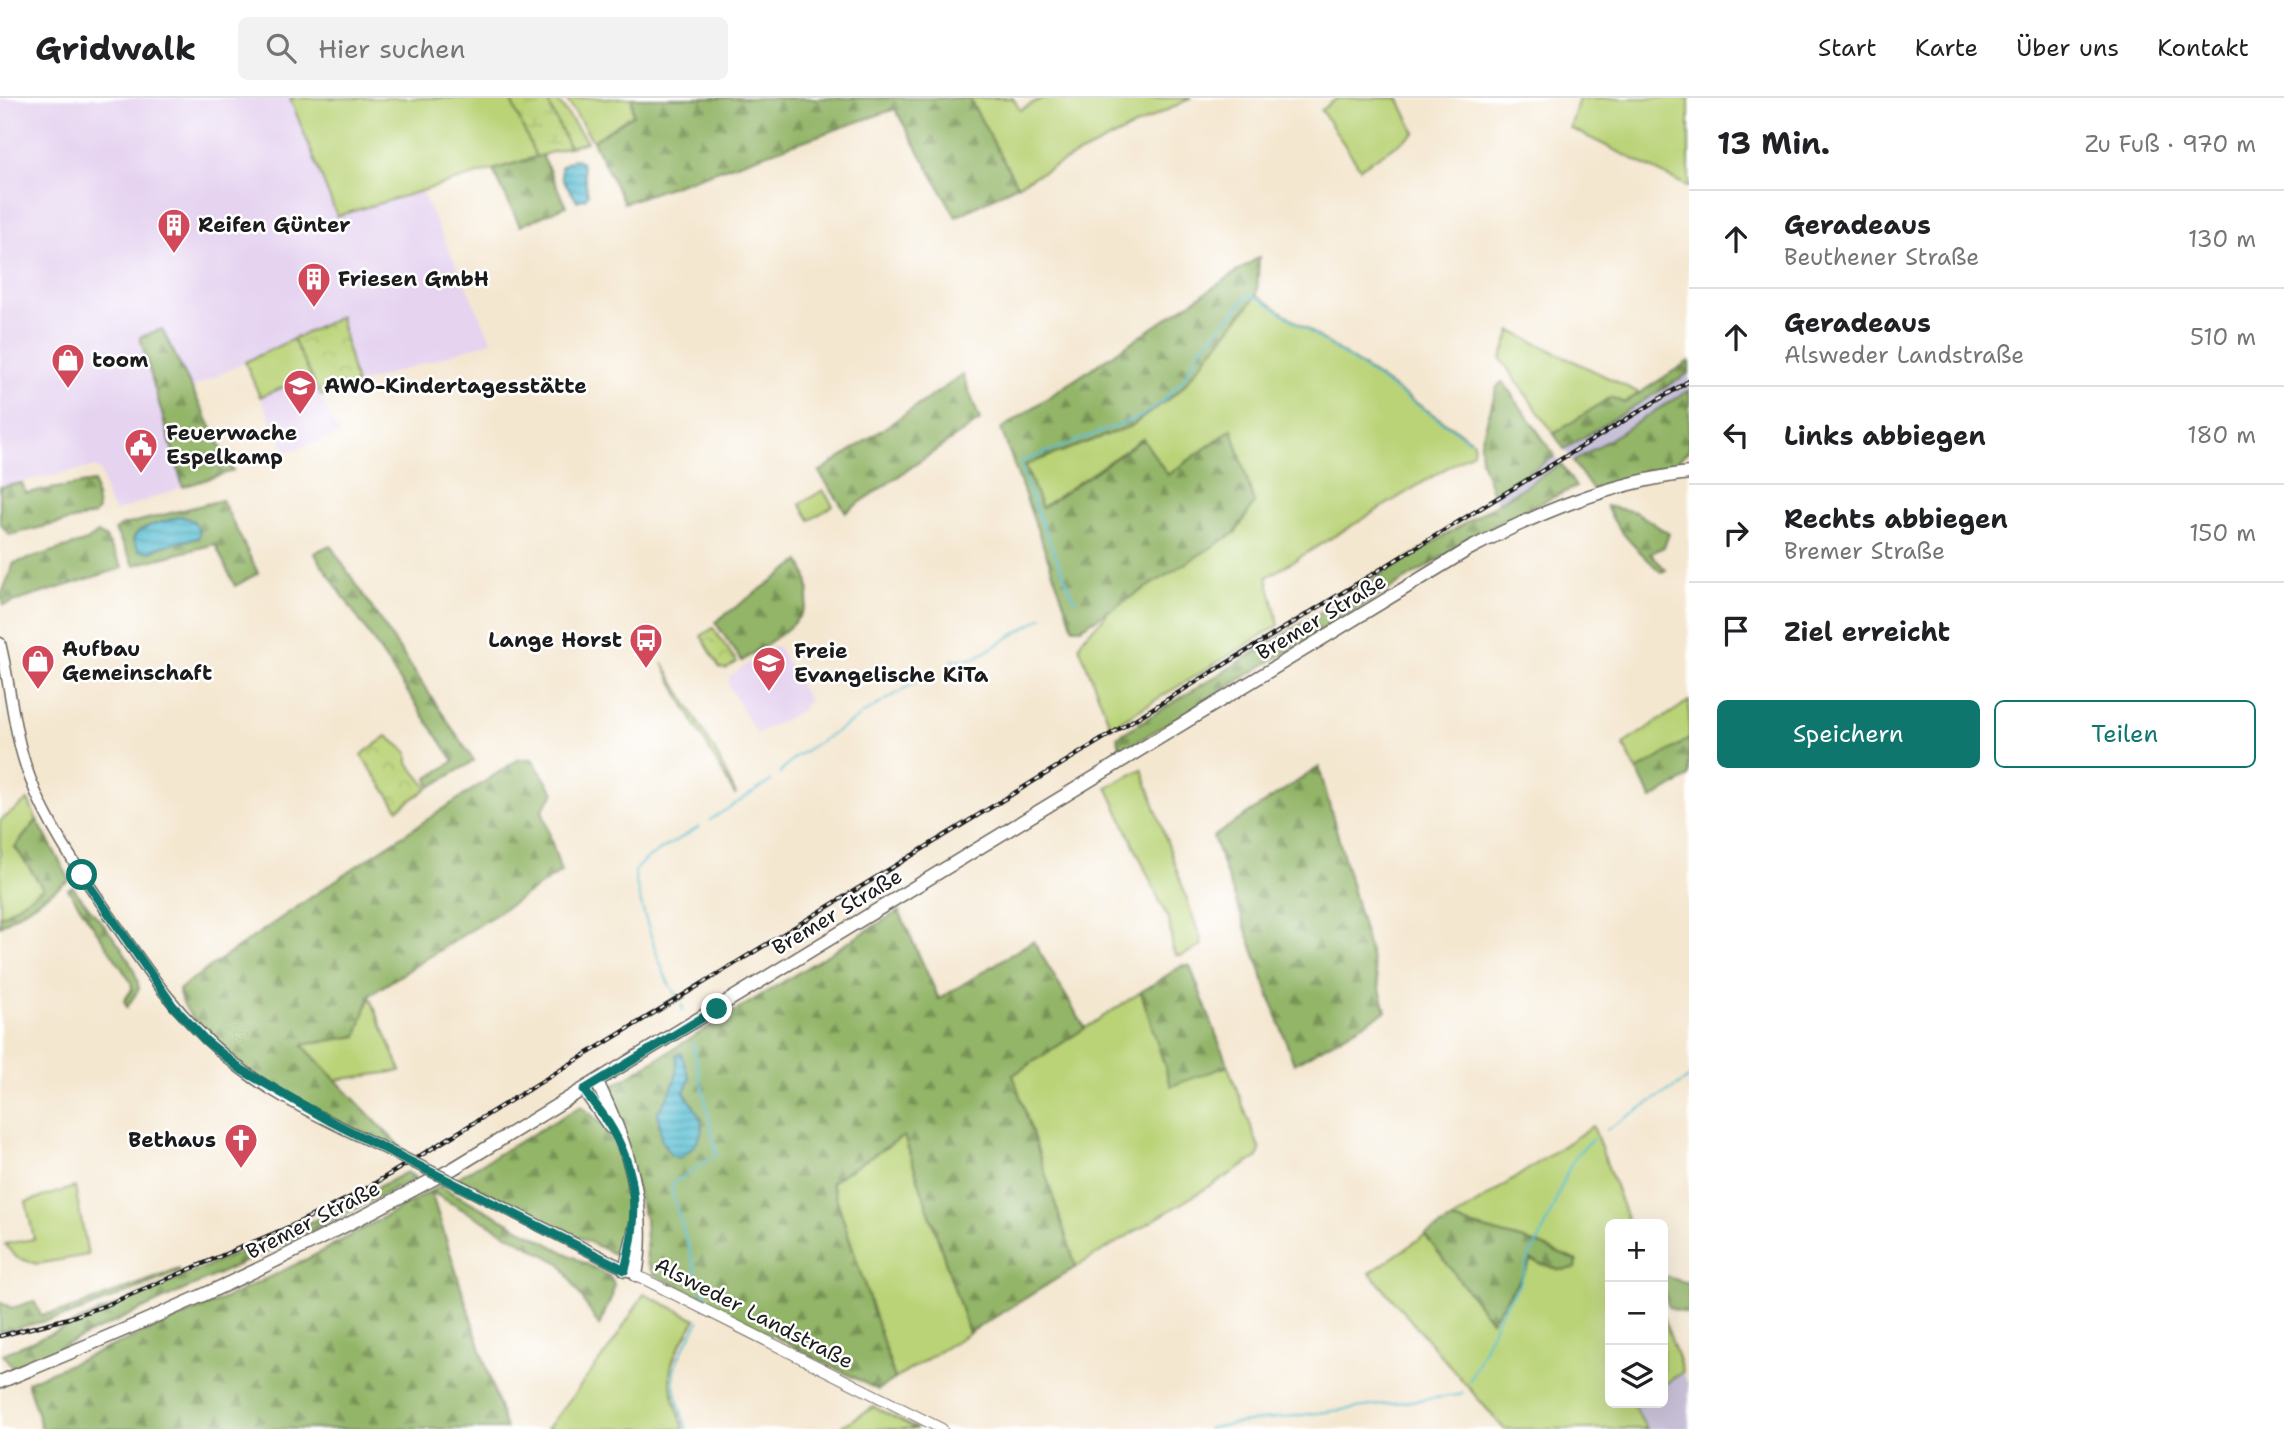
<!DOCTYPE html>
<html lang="de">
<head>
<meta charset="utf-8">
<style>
  body { margin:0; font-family:"Shantell Sans",sans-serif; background:#f2f2f2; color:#202124 }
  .controls { position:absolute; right:21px; bottom:21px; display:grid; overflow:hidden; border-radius:10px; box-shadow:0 7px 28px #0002 }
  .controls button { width:63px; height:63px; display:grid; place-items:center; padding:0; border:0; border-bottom:2px solid #e0e0e0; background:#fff; color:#202124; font:35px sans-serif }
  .stop { position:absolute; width:21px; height:21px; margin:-16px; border:5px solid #0f766e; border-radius:50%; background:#fff }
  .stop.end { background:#0f766e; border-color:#fff; box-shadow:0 2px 7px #0008 }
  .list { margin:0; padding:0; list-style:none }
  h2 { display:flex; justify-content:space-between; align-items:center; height:91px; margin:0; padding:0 28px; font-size:30px }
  h2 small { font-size:23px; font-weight:400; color:#757577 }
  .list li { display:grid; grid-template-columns:46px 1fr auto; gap:21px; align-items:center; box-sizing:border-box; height:98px; padding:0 28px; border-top:2px solid #e0e0e0 }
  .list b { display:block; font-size:26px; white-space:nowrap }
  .list p { margin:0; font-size:23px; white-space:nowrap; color:#757577 }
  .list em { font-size:23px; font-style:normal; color:#757577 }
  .actions { display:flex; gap:14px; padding:21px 28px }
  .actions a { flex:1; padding:16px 0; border:2px solid #0f766e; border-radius:10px; text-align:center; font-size:24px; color:#0f766e }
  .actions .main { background:#0f766e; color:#fff }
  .icon { flex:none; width:38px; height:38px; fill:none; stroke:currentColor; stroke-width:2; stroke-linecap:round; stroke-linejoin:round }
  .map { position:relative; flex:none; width:1689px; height:1331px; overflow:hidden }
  header { display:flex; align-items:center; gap:42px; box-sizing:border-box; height:98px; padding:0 35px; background:#fff; border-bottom:2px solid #e0e0e0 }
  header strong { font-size:33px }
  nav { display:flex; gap:38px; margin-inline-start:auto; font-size:24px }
  .search { width:490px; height:63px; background:#f2f2f2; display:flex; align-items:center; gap:18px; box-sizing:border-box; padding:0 24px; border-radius:10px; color:#757577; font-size:26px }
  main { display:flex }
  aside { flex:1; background:#fff }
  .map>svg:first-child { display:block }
  .built { fill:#e5d3f0 }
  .industrial { fill:#c7c0d8 }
  .grass { fill:#bad377; stroke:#6b784a; stroke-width:2 }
  .forest { fill:url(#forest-firs); stroke:#586842; stroke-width:2; fill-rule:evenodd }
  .wetland { fill:url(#wetland-marsh); stroke:#6b784a; stroke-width:2 }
  .park { fill:url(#park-crowns); stroke:#6b784a; stroke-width:2 }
  .water { fill:url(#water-rules); stroke:#396d78; stroke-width:2 }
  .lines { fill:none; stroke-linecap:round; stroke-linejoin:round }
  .stream { stroke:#56bed3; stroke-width:2 }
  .tertiary-casing { stroke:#68635b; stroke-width:12 }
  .secondary-casing { stroke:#68635b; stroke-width:13 }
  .primary-casing { stroke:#68635b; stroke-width:15 }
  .tertiary { stroke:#fff; stroke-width:10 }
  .secondary { stroke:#fff; stroke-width:10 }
  .primary { stroke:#fff; stroke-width:12 }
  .rail-casing { stroke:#1c1c1c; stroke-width:4.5 }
  .rail { stroke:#fff; stroke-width:2; stroke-dasharray:5; stroke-linecap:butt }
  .secondary-bridge-casing { stroke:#68635b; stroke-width:13; stroke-linecap:butt }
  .secondary-bridge { stroke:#fff; stroke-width:10 }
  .route { stroke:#0f766e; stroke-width:9 }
  .labels { text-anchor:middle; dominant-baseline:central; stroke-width:5; stroke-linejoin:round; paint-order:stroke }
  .poi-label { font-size:21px; font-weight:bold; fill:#1c1c1c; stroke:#fff; text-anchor:start }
  .street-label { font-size:21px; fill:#1c1c1c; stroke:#fff }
</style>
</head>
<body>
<header>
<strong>Gridwalk</strong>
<div class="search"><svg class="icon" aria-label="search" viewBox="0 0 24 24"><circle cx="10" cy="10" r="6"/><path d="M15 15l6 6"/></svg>Hier suchen</div>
<nav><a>Start</a><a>Karte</a><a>Über uns</a><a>Kontakt</a></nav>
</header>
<main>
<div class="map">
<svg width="1689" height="1331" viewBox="0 0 1689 1331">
  <defs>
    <pattern id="forest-firs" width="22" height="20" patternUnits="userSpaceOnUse" patternTransform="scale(1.75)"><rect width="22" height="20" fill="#93b568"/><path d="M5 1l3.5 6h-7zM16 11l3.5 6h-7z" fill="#779255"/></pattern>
    <pattern id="wetland-marsh" width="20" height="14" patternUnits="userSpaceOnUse" patternTransform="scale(1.75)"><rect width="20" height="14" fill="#bad377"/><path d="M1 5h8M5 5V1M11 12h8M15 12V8" fill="none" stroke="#9fb566"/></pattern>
    <pattern id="park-crowns" width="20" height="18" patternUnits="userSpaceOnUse" patternTransform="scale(1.75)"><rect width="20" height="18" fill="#bad377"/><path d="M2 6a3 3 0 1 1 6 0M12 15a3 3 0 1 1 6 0" fill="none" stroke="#9fb566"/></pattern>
    <pattern id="water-rules" width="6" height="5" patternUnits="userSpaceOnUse" patternTransform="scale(1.75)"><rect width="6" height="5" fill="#56bed3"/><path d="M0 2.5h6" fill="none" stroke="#469aaa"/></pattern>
  </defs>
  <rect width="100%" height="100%" fill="#fff"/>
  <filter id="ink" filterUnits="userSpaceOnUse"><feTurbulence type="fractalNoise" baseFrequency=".0143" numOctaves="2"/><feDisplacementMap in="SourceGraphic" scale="14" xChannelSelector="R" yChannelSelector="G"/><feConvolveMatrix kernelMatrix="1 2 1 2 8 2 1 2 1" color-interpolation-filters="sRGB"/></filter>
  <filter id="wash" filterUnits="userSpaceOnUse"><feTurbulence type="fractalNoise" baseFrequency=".00686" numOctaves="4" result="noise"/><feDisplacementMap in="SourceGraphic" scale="28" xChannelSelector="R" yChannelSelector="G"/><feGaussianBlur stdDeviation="1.57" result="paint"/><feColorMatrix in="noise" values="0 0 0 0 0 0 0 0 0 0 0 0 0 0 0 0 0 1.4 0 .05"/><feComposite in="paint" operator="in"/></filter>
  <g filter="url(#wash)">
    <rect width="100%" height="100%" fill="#f4e7d0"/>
    <!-- built -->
    <g class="built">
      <polygon points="0,0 290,0 337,118 421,93 492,243 356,287 339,219 192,290 162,231 140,239 183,389 115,414 108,403 100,372 94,369 0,388"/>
      <polygon points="311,278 339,337 286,354 260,299"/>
      <polygon points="774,548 778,549 809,603 802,608 804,611 757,636 728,587 730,578"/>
    </g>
    <!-- industrial -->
    <g class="industrial">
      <polygon points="1689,275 1689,292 1573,364 1564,351"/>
      <polygon points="1555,358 1561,366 1497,405 1493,397"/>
      <polygon points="1683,1274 1689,1289 1689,1331 1647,1331 1632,1307 1636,1305 1663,1305 1663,1287"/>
    </g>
    <!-- grass -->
    <g class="grass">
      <polygon points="290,0 510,0 536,59 337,118"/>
      <polygon points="546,0 556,0 587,44 569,49"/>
      <polygon points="566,0 632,0 633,16 593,43"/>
      <polygon points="969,0 1013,0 1020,12 1042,0 1191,0 1017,87"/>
      <polygon points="1338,0 1398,0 1415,35 1360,70 1321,12"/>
      <polygon points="1579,0 1689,0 1689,89 1570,30"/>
      <path d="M1257,197L1474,344L1473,354L1267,479L1279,527L1111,629L1079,548C1083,534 1101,528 1108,513L1236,434L1254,405L1232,332L1168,377L1142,341L1041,410L1025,367L1131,328L1180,292Z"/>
      <polygon points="1511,233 1640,295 1623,305 1611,299 1554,336 1501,261"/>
      <polygon points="293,241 311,278 260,299 245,264"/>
      <polygon points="823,392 833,408 810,422 800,406"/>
      <polygon points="1689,603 1689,641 1637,673 1623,646"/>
      <polygon points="1142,671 1202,845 1200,849 1181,858 1176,857 1173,852 1169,823 1107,689"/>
      <polygon points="28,702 37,722 15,749 43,790 0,819 0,723"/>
      <polygon points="1141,894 1171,987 1228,968 1260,1052 1258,1059 1076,1169 1013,977"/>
      <polygon points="369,897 401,973 335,982 302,946 357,938"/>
      <polygon points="1593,1028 1629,1126 1610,1126 1610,1305 1636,1305 1633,1307 1647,1331 1504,1331 1370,1175 1425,1137 1491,1223 1522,1178 1531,1162 1559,1172 1575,1170 1577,1163 1535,1145 1452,1122"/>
      <polygon points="904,1038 969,1235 895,1281 831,1083"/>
      <polygon points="75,1089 88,1157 37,1166 17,1160 5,1146 34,1141 26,1104"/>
      <path d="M644,1196L696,1221C663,1274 665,1273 684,1331H547L609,1251Z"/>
      <polygon points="1663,1218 1683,1274 1663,1287"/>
      <polygon points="874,1309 917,1331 837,1331"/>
    </g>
    <!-- forest -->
    <g class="forest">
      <polygon points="632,0 969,0 1017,87 956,119 895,11 624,105 593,43 633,17"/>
      <polygon points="542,57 566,108 520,128 493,72"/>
      <polygon points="1259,159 1257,197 1180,292 1131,328 1025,367 1042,410 1143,341 1168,377 1232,331 1254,405 1236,434 1081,530 1073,530 1001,331"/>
      <polygon points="162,231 233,373 183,389 140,239"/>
      <polygon points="1689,263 1689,275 1564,351 1554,336 1611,299 1624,305"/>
      <polygon points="963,277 980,322 846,414 819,374"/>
      <polygon points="1503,284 1555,358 1493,397 1481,362 1480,347 1497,289"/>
      <polygon points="1689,292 1689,352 1672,368 1592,391 1573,364"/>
      <polygon points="1561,366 1576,389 1509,419 1122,653 1117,639"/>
      <polygon points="94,384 98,412 94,417 9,437 0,425 0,389 22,385 26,395"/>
      <path d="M222,402L258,475L235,488L215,446L134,467L115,432L120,428ZM177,419L198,440L162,448L150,454L133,442C137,427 159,426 173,422Z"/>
      <path d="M1606,408L1636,414L1669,436L1664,449L1650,455L1666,472L1661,474C1641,455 1617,434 1606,408Z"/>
      <polygon points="98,435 106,440 123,470 4,507 1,498 14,465 87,443"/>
      <polygon points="330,447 474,663 430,689 427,681 454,663 314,455"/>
      <path d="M800,463C829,516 779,536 742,563L715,524Z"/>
      <polygon points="1689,641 1689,679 1652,701 1637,673"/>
      <path d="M519,661H532L554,695L542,712L561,774L370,897L357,938L302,947L406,1055C363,1034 317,1015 275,991C250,976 180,921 179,892L187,885L352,771Z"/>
      <polygon points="1319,669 1386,913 1294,966 1213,739"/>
      <polygon points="37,722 70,782 0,828 0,819 43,790 15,749"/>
      <path d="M73,789C93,818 135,855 139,891L127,909L124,903L132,891L131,884L68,791Z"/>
      <polygon points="899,813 939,901 1033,843 1085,930 1013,977 1076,1169 969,1235 904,1038 831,1084 895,1281 878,1292 654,1176 647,1165 645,1121 610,999 611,989"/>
      <polygon points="1183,867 1190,868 1228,968 1171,988 1141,894"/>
      <path d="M581,1008C588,1014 596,1020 602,1027C628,1057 635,1116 624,1153L614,1156L457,1080Z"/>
      <polygon points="407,1074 416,1080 320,1129 13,1271 3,1256 317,1121"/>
      <polygon points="440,1088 609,1178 614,1186 612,1198 599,1228 561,1166 431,1094 506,1331 42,1331 27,1284 226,1200 313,1158"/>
      <polygon points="1452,1122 1535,1145 1577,1163 1576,1170 1559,1172 1531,1162 1522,1178 1491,1223 1425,1137"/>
      <polygon points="179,1171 180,1174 70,1217 0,1234 0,1204 12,1210 34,1203 41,1217 67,1212"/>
      <polygon points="1663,1178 1689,1185 1689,1216 1669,1210 1663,1193"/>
    </g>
    <!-- wetland -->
    <g class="wetland">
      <polygon points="510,0 546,0 569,49 536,59"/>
      <polygon points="663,565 715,653 736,696 735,697 680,600"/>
    </g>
    <!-- park -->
    <g class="park">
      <polygon points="340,219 356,287 321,298 293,241"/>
      <polygon points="713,530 737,564 726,571 720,570 701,538"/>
      <polygon points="387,638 408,655 408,665 428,690 398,711 361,657"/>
    </g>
    <!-- water -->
    <g class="water">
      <polygon points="573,61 579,62 582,66 588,96 586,100 577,103 562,80 561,69"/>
      <path d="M181,418L194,423L200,434L198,440L162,448L150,454L139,452L133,442C138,426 167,424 181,418Z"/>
      <path d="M681,955L690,981L684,994C704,1022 713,1036 680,1060L671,1058L661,1041L658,1013C671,997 680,978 676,957Z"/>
    </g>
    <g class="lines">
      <!-- stream -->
      <g class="stream">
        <polyline points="1075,503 1040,421 1024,380 1021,364 1140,319 1163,303 1183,282 1200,251 1249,197 1261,201 1470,343"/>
        <polyline points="952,562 975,560 1043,519"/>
        <polyline points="861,617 934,573"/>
        <polyline points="780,675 794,660 859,619"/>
        <polyline points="710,722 771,683"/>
        <path d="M677,897C674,893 670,889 668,884C661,870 630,780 636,771C644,759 686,738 699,729"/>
        <polyline points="682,906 683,913"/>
        <polyline points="693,946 717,1056 675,1084 672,1087 672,1094 700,1187 708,1202"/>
        <polyline points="1606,1032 1689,980"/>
        <polyline points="1469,1284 1498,1219 1520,1185 1530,1156 1540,1141 1569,1070 1577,1056 1593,1041"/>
        <path d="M687,1331C667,1272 668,1277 699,1223"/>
        <polyline points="1207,1331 1231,1326 1458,1297 1463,1294"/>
      </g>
    </g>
  </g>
  <g filter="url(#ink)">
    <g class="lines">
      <defs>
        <polyline id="tertiary" points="636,1177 942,1331"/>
        <g id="secondary">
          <path d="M0,545C11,589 13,636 30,680C47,726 76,768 104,809C145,870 181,925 240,970C285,1005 344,1030 394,1055"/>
          <polyline points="463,1089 631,1174"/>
        </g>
        <g id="primary">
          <path d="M597,984C627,1045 649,1108 636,1177"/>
          <polyline points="584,992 610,1029"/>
          <polyline points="625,1172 635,1130"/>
          <path d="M0,1284C67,1256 135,1228 201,1198C287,1159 371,1115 454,1070L1469,451C1538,415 1611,384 1689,375"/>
        </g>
      </defs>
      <!-- tertiary casing -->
      <use href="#tertiary" class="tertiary-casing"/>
      <!-- secondary casing -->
      <use href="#secondary" class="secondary-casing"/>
      <!-- primary casing -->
      <use href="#primary" class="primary-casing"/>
      <!-- tertiary -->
      <use href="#tertiary" class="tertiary"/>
      <!-- secondary -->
      <use href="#secondary" class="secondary"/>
      <!-- primary -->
      <use href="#primary" class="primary"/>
      <defs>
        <polyline id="rail" points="0,1238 69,1220 109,1206 291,1128 359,1095 1689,283"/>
      </defs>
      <!-- rail casing -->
      <use href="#rail" class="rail-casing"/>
      <!-- rail -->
      <use href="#rail" class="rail"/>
      <defs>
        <polyline id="secondary-bridge" points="394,1055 463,1089"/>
      </defs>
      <!-- secondary-bridge casing -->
      <use href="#secondary-bridge" class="secondary-bridge-casing"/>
      <!-- secondary-bridge -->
      <use href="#secondary-bridge" class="secondary-bridge"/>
    </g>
  </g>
  <g class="lines" filter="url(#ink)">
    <!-- route -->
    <path class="route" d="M82,777L173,908L206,943L242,972L332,1024L625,1172C639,1117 639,1073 607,1023C600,1012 592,1003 584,992L717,911"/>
  </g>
  <!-- icons -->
  <defs>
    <symbol id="building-pin" viewBox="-11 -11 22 30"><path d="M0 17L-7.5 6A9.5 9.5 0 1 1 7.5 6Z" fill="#d1495b" stroke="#fff"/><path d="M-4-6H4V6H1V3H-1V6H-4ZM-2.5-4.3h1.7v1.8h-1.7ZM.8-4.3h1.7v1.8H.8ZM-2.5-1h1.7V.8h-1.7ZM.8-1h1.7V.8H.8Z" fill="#fff"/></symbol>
    <symbol id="shop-pin" viewBox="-11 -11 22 30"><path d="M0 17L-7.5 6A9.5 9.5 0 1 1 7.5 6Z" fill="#d1495b" stroke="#fff"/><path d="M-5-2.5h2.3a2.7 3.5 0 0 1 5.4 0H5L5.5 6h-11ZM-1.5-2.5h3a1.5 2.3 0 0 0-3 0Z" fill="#fff"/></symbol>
    <symbol id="school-pin" viewBox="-11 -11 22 30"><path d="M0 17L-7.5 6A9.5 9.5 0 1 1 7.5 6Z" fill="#d1495b" stroke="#fff"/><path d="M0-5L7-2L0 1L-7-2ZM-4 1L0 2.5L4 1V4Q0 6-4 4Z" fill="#fff"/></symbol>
    <symbol id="civic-pin" viewBox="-11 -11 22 30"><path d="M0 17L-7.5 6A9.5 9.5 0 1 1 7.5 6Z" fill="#d1495b" stroke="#fff"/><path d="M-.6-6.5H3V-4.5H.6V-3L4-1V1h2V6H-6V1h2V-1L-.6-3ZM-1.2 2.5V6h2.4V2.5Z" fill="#fff"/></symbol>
    <symbol id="bus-pin" viewBox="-11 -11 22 30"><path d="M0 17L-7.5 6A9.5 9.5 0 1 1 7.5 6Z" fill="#d1495b" stroke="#fff"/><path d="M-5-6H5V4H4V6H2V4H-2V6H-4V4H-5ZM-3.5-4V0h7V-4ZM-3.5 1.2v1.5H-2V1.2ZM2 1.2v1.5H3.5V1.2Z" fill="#fff"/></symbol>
    <symbol id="church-pin" viewBox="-11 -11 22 30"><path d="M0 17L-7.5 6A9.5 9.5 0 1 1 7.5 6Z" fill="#d1495b" stroke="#fff"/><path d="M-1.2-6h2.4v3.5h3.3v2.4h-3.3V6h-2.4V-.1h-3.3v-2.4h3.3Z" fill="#fff"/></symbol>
  </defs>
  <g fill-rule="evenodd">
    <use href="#building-pin" x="155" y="108" width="38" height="52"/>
    <use href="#building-pin" x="295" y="162" width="38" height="52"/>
    <use href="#shop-pin" x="49" y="243" width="38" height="52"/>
    <use href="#school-pin" x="281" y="269" width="38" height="52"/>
    <use href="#civic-pin" x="122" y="328" width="38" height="52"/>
    <use href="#bus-pin" x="627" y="523" width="38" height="52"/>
    <use href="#shop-pin" x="19" y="544" width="38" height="52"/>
    <use href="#school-pin" x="750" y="546" width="38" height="52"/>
    <use href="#church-pin" x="222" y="1023" width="38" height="52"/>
  </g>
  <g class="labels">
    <!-- poi labels -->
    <g class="poi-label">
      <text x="198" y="127">Reifen Günter</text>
      <text x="338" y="181">Friesen GmbH</text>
      <text x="92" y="262">toom</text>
      <text x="324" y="288">AWO-Kindertagesstätte</text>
      <text x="166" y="335">Feuerwache<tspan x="166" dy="24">Espelkamp</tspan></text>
      <text x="622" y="542" text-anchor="end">Lange Horst</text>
      <text x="62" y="551">Aufbau<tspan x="62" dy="24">Gemeinschaft</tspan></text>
      <text x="794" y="553">Freie<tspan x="794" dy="24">Evangelische KiTa</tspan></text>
      <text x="216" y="1042" text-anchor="end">Bethaus</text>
    </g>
    <!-- street labels -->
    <g class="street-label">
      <text transform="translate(1321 519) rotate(-31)">Bremer Straße</text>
      <text transform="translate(837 814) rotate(-31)">Bremer Straße</text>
      <text transform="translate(313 1122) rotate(-27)">Bremer Straße</text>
      <text transform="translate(754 1215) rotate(27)">Alsweder Landstraße</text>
    </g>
  </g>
</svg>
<div class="controls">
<button>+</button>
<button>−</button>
<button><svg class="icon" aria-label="layers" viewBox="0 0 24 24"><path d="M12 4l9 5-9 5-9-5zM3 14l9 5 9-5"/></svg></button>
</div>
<div class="stop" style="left:82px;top:777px"></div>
<div class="stop end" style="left:717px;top:911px"></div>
</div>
<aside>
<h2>13 Min.<small>Zu Fuß · 970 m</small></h2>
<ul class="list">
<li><svg class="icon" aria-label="ahead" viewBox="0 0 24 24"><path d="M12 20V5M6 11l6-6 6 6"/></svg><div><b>Geradeaus</b><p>Beuthener Straße</p></div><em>130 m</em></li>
<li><svg class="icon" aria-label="ahead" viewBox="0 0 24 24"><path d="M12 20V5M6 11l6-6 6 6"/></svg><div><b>Geradeaus</b><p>Alsweder Landstraße</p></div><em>510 m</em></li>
<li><svg class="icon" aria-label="left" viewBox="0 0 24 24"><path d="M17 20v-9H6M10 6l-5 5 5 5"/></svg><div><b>Links abbiegen</b></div><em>180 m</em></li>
<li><svg class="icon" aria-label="right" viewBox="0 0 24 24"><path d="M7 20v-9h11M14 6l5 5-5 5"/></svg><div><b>Rechts abbiegen</b><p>Bremer Straße</p></div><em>150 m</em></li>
<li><svg class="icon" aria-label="arrive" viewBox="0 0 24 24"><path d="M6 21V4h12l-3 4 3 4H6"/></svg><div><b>Ziel erreicht</b></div></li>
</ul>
<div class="actions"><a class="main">Speichern</a><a>Teilen</a></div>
</aside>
</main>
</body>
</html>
